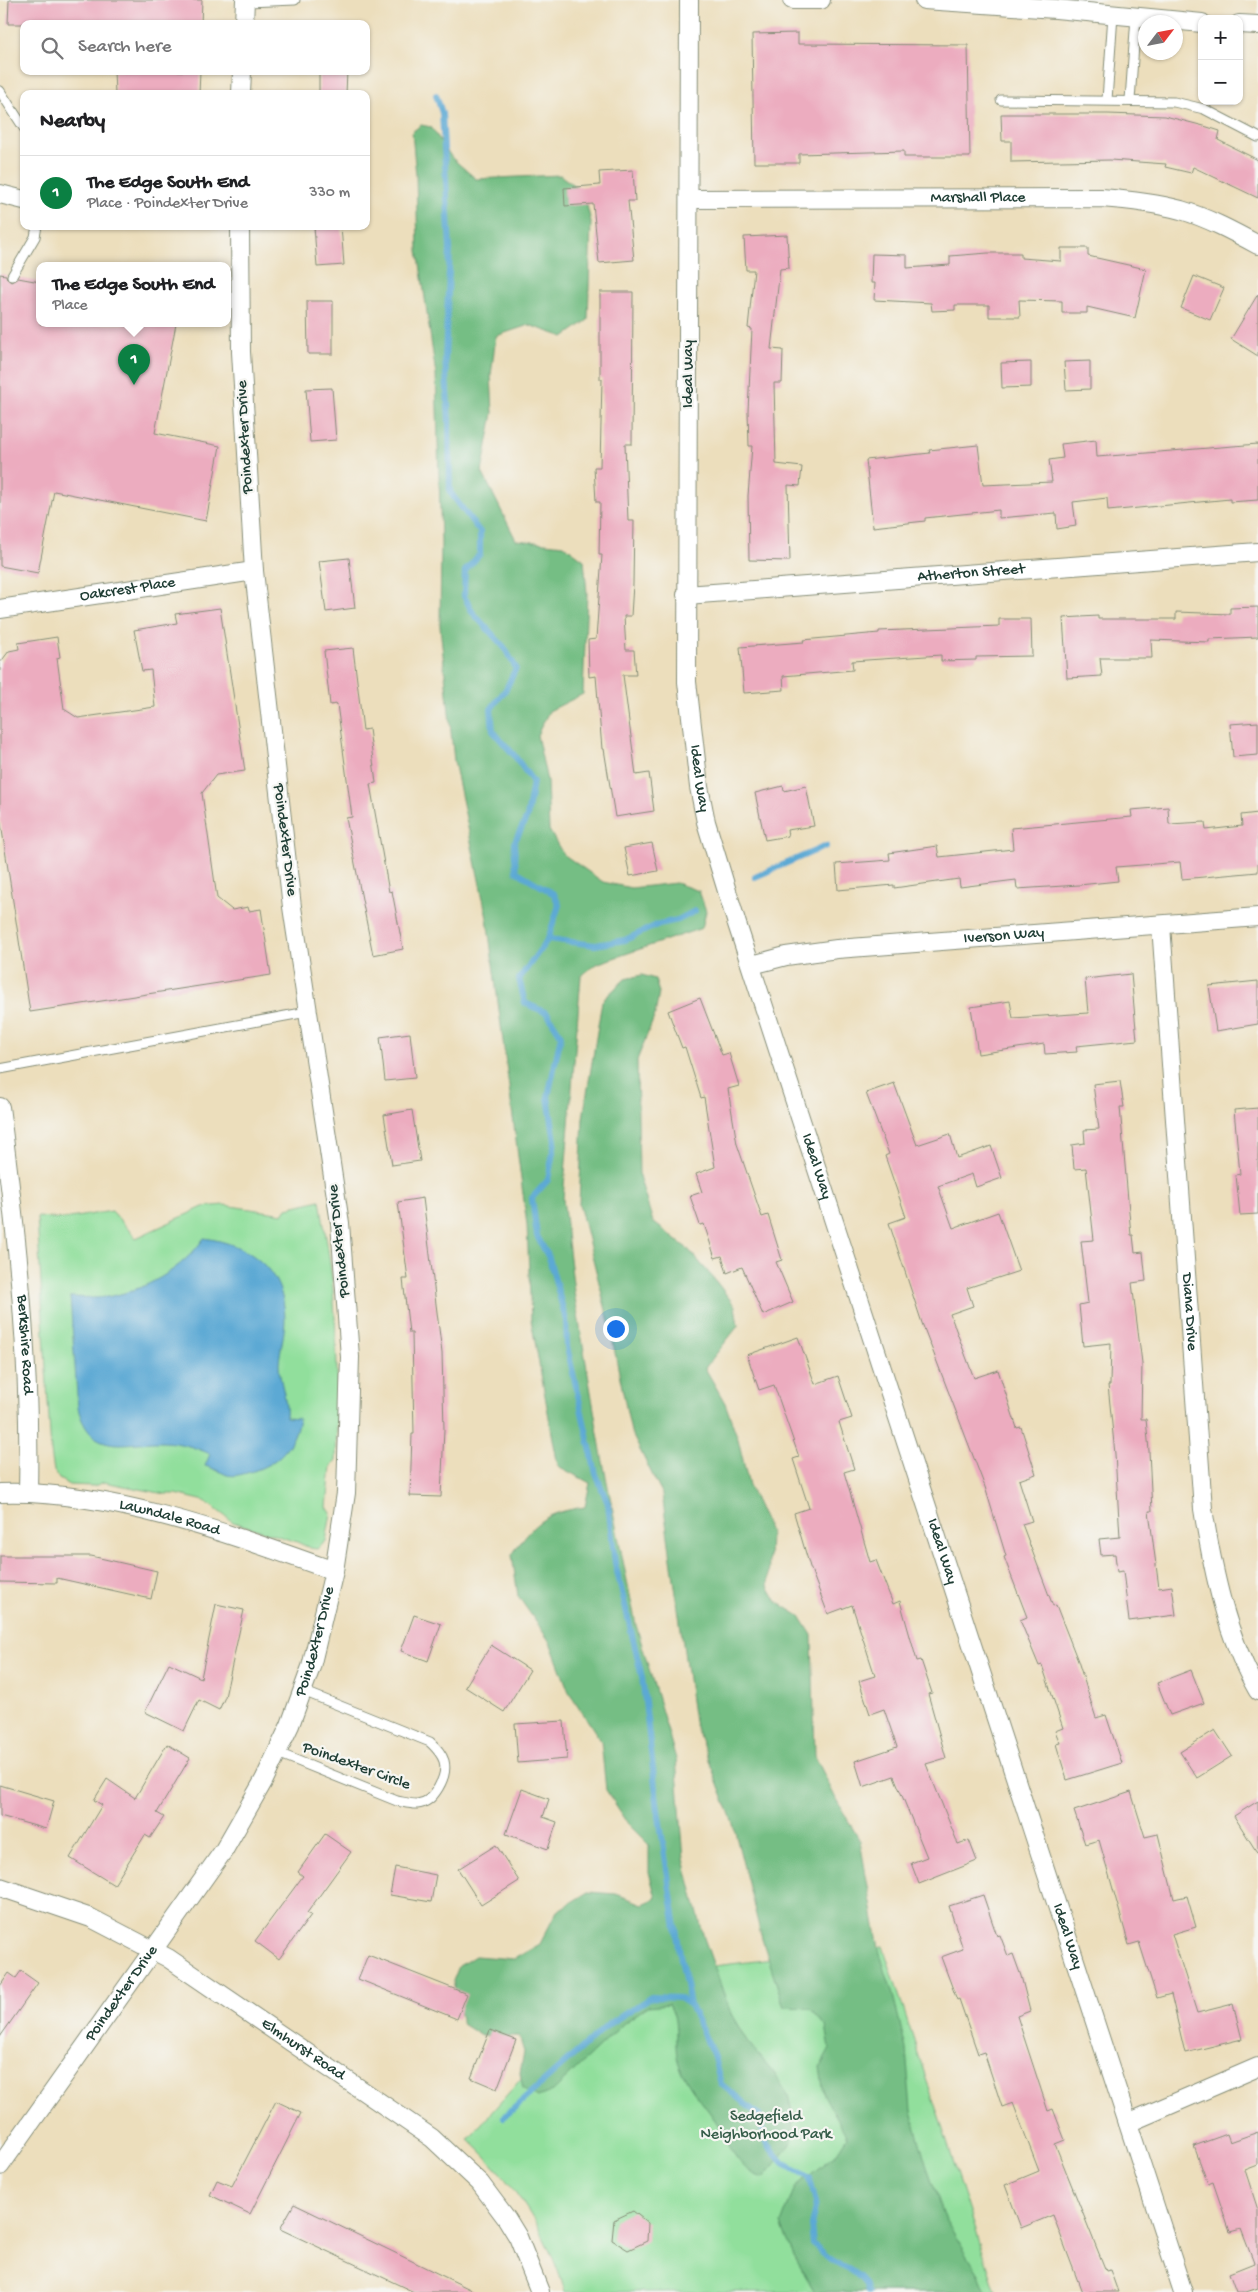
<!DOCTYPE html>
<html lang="en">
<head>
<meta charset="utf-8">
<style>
  body { margin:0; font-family:"Gochi Hand",sans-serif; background:#f2f2f2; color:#202124 }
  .controls { position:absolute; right:15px; top:15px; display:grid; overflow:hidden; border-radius:10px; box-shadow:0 1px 4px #0004 }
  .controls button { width:45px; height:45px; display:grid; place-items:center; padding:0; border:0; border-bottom:1px solid #e0e0e0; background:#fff; color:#202124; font:25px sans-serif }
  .compass { position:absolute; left:1138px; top:15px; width:45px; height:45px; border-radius:50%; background:#fff; box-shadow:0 1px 4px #0004; rotate:58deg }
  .you { position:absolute; left:615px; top:1328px; width:18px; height:18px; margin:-12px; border:4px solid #fff; border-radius:50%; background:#1a73e8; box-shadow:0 0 0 8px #1a73e833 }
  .badge { display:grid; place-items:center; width:32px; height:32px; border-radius:50%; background:#0b8043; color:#fff; font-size:16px; font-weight:700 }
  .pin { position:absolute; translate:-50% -41px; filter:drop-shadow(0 1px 2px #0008) }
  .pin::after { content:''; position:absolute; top:26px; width:18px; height:15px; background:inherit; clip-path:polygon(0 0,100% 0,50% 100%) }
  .popup { position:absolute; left:36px; top:262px; width:195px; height:65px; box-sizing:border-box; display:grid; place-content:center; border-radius:10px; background:#fff; filter:drop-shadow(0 1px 4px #0005); font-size:16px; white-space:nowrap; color:#757577 }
  .popup b { font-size:19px; color:#202124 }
  .popup::after { content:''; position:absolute; left:50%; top:100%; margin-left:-10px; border:10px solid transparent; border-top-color:#fff }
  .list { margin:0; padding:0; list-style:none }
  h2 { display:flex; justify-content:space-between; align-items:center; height:65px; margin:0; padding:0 20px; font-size:21px }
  h2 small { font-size:16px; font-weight:400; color:#757577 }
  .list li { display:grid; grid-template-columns:32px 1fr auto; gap:15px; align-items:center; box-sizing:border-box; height:75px; padding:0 20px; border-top:1px solid #e0e0e0 }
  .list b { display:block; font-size:19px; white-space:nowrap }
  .list p { margin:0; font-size:16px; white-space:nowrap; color:#757577 }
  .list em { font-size:16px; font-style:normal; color:#757577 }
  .icon { flex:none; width:28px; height:28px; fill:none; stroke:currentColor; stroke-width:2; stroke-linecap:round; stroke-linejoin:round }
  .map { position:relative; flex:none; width:1258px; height:2292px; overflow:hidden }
  .search { position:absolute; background:#fff; box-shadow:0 1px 4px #0004; left:20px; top:20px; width:350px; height:55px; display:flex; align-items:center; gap:12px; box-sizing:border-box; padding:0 18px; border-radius:10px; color:#757577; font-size:19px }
  .panel { position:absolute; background:#fff; box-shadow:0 1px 4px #0004; left:20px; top:90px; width:350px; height:140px; border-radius:10px }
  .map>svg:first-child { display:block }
  .green { fill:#91df9c; stroke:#588e68 }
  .forest { fill:#74be84; stroke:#4a7e5c }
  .water { fill:#5ba9d4; stroke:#3d7384 }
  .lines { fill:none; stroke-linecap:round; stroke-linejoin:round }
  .stream { stroke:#5ba9d4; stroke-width:6 }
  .building { fill:#ecacbf }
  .lane-casing { stroke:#868e78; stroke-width:11 }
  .street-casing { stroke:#868e78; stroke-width:20 }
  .lane { stroke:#fff; stroke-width:9 }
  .street { stroke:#fff; stroke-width:18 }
  .labels { text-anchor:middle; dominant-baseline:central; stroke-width:4.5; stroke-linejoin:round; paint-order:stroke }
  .street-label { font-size:16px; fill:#1f3d34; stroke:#f6f6f2 }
  .park-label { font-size:16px; fill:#365d49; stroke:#f6f6f2 }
</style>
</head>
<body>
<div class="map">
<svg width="1258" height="2292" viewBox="0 0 1258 2292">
  <rect width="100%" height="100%" fill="#f6f6f2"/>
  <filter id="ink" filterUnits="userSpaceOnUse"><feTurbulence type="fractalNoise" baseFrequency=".02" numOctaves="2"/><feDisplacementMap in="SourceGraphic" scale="10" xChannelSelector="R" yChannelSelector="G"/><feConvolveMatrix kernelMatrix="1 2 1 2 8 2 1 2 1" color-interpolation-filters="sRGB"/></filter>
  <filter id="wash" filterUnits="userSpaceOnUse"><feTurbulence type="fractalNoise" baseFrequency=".0096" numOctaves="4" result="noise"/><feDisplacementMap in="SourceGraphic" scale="20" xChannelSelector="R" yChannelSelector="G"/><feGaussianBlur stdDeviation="1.12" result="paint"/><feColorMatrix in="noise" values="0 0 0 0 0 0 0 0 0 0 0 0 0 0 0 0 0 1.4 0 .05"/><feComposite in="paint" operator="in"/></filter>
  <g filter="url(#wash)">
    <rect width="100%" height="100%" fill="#ecdebc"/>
    <!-- green -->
    <g class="green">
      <path d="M320,1200C324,1226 329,1252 332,1279C338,1340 338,1400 336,1460L331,1466L327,1507L331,1513L326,1541L317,1549L310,1548L297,1542L233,1522L205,1501L176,1494H165L104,1482L94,1486L69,1485L59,1479L54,1471L51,1452L37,1217L64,1219L112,1211L136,1238L203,1207L224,1205L283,1214L287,1208Z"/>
      <path d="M883,1946L996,2292H565C548,2233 513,2181 468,2139L578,2014L587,1981Z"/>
    </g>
    <!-- forest -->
    <g class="forest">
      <path d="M421,125L431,127L452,158L476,179L560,175L584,193L591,222L588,320L564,337L529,325L496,336L491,375L493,413L482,472L516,540L564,545L584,560L587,593L583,694L549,711L537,735L547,781L549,830L563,854L603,882L631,888L676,883L699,891L706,911L702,928L596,964L581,976L563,1199L574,1292L602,1457L636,1625L676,1759L684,1859L704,1938L731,2014L747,2041L774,2073L788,2095L794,2121L790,2145L763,2178C735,2169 729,2141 715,2120C702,2101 687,2086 679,2064C672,2044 681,2023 669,2004L648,2006L624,2023L553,2091L538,2097L523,2088L520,2073L524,2052L519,2036H481L462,2024L453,1981L459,1966L475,1956L514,1959L540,1944L557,1911L588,1892L616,1894L643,1904L656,1898L649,1872V1845L630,1826L606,1790L601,1741L569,1692L550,1642L518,1596L512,1555C534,1521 545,1513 585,1507L590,1483L558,1466L531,1320L527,1225L487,918L454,761L440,626L441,542L436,375L418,250L416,175L412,132Z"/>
      <polygon points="642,975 655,979 659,993 655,1015 637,1060 639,1176 653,1222 688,1249 715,1280 735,1306 738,1326 705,1368 725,1403 738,1439 749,1486 770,1532 768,1586 777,1602 800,1616 812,1635 815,1756 837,1801 860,1841 880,1954 893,1995 906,2049 911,2111 926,2164 946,2221 979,2274 986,2292 815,2292 794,2256 781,2224 795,2187 836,2154 847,2137 824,2095 820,2067 830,2049 826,2026 810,2008 784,2007 762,1939 732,1820 694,1722 662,1494 631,1432 608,1318 579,1204 583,1118 602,1001 625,979"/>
    </g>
    <!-- water -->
    <path class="water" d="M204,1238C249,1244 284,1269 285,1318C285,1334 280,1348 279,1364C279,1382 288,1399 286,1417L299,1418C294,1447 278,1464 250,1472C243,1474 234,1477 227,1475C220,1472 213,1468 205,1466L210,1454C195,1447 178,1442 161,1442C126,1441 91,1458 78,1408L70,1297C82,1297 94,1299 106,1297C144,1291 182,1270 204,1238Z"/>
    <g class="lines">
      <!-- stream -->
      <g class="stream">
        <path d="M436,95L442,113L450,249L445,358L449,420L450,492L480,532V554L465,571L464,596L473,613L504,647L516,668L506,689L491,709L493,731L514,755L533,782L527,817L514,843L516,871L554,894L559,905L548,939L519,979L525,1003L547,1013L561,1035L548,1097L555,1141L548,1180L532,1198L537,1236L549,1258L566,1320L567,1347L596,1474L608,1504L615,1563L642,1677L658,1810L680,1954L690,2005L713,2054L721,2084L759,2115L766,2143L782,2162L810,2178L816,2203L811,2226L813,2244C818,2248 823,2253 828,2257C842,2268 864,2272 868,2292"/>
        <polyline points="755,877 826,846"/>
        <polyline points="548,939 595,945 625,940 659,924 678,920 695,911"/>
        <polyline points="504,2117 609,2024 651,1997 679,1998 690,2005"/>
      </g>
    </g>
    <g id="blocks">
      <!-- building -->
      <g class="building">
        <polygon points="9,0 202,0 201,24 8,24"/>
        <polygon points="798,33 798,44 968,45 970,157 904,157 904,151 799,154 799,163 754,163 752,34"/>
        <polygon points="114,71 200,71 199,94 115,94"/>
        <polygon points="319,71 347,71 346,94 319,93"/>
        <polygon points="1001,114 1108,114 1165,116 1204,126 1220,131 1218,140 1258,160 1258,198 1193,167 1191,173 1165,167 1166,164 1110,160 1011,162 1011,141 1002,141"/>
        <polygon points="633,170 635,201 628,201 634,260 599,263 593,204 565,206 564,188 600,185 599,172"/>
        <polygon points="314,226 341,226 344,265 317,267"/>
        <polygon points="787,235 789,268 780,269 771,349 783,350 782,383 774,383 776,464 802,467 800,486 788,485 790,561 749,560 748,496 752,446 749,446 748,411 752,329 748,328 754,270 746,270 744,237"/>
        <polygon points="1061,248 1088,248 1088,256 1146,269 1135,318 1087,307 1087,313 1062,313 1062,301 1019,300 1020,317 989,317 989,305 955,305 955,310 932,311 931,303 874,300 875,283 871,283 872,254 907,255 907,268 950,265 950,256 988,253 1021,253 1021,258 1061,261"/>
        <polygon points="0,274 6,275 7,279 11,282 18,278 40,282 40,324 176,324 155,433 220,446 206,521 54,491 38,573 0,566"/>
        <polygon points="1194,276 1224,288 1210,320 1181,308"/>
        <polygon points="600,292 633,292 632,444 625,444 628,521 634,521 633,584 631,616 624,616 626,650 634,650 636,675 623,675 636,775 649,773 654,811 615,817 604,749 602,749 596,676 589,677 588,640 596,639 602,555 599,555 600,502 596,502 594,467 600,467 602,379 600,379"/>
        <polygon points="1258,294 1258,356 1231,339"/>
        <polygon points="307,301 333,301 333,354 308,354"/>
        <polygon points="1090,361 1090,389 1066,390 1064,362"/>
        <polygon points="1031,362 1031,387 1002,388 1001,363"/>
        <polygon points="332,388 336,440 310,442 306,389"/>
        <polygon points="1096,440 1097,457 1258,444 1258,500 1230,502 1230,499 1108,511 1107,498 1073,502 1076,526 1057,529 1056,513 999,518 999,510 925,518 925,521 873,527 866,460 930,453 929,450 978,445 983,485 1052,482 1049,460 1063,458 1061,444"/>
        <polygon points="349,558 355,608 326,612 319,561"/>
        <polygon points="1258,607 1258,637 1209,639 1209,642 1151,640 1152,658 1100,658 1102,676 1067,678 1063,618 1098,616 1098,619 1176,619 1176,612 1230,614 1230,608"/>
        <polygon points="220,608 245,771 216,775 202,793 217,898 232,910 248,907 249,911 261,909 271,975 30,1012 0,817 0,663 9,651 19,649 18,643 57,637 60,657 57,658 64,709 78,718 155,707 151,670 142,671 134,630 177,623 175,614"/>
        <polygon points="999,619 1031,619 1032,656 976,657 976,660 941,661 941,655 852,661 853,670 783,676 784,690 744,693 740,647 804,642 803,640 879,633 879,631 999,626"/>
        <polygon points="353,648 363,730 369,729 376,783 370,784 389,892 392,891 403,949 373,955 346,818 352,817 337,704 330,705 324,651"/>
        <polygon points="1258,722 1258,755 1233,757 1230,724"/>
        <polygon points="783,786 784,791 806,786 814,826 787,830 788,836 765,840 755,793"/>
        <polygon points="1168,807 1169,824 1205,822 1206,830 1242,826 1241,815 1258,813 1258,872 1182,879 1180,862 1116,867 1118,881 1079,885 1017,889 1016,880 960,887 959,879 894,888 894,885 838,890 836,864 890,860 889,853 937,846 939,857 1013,849 1011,828 1132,817 1131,810"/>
        <polygon points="652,843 658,871 630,876 624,848"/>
        <polygon points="1131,974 1137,1040 1076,1046 1077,1052 1045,1054 1044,1044 978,1054 971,1007 1010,1001 1013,1018 1088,1013 1085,979"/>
        <polygon points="1258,981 1258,1024 1216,1031 1209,986"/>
        <polygon points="700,998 722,1055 729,1053 739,1086 728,1089 737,1144 762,1217 768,1215 782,1260 776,1262 793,1302 763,1315 742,1267 727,1273 722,1256 715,1258 704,1224 700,1225 690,1196 702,1192 696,1174 715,1167 704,1097 701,1098 685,1047 682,1048 668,1011"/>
        <polygon points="410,1033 415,1078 385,1081 380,1037"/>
        <polygon points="1120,1081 1124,1107 1120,1107 1131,1235 1133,1235 1135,1253 1143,1252 1146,1281 1132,1283 1142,1363 1141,1419 1146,1419 1149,1451 1152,1511 1149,1511 1159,1588 1172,1586 1176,1615 1129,1621 1123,1571 1117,1572 1115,1554 1101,1555 1099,1539 1120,1537 1115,1454 1108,1385 1110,1385 1111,1343 1083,1346 1079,1305 1088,1303 1081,1241 1094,1240 1086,1168 1074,1169 1072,1145 1085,1143 1084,1130 1099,1129 1093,1084"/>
        <polygon points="894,1083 917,1145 950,1134 957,1158 991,1146 1002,1178 976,1187 972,1174 938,1186 953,1228 998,1212 1019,1271 967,1288 973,1306 950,1314 974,1378 998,1370 1017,1428 1021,1427 1036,1474 1019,1480 1032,1521 1022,1524 1053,1606 1056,1605 1078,1661 1096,1718 1106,1715 1122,1763 1067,1780 1056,1744 1060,1743 1055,1731 1063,1728 1042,1665 1039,1666 1020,1620 1027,1617 1004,1557 1006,1556 985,1487 922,1323 889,1223 906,1217 885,1156 889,1154 866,1093"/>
        <polygon points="1258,1108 1258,1214 1240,1215 1236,1175 1240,1174 1234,1110"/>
        <polygon points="412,1110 420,1161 392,1165 384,1115"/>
        <polygon points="423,1198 442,1353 444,1429 441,1497 410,1496 412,1434 414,1434 412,1333 409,1333 403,1279 408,1279 398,1202"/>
        <polygon points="798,1337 815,1384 838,1376 852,1418 839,1422 854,1469 844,1472 870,1562 876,1560 893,1604 900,1601 917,1661 921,1660 932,1693 928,1694 946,1758 926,1764 958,1844 969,1840 977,1861 919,1884 911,1863 927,1857 894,1776 863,1787 855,1761 897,1747 884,1709 870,1714 859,1681 875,1676 852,1605 828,1614 810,1567 794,1513 809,1508 793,1459 799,1457 774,1385 759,1390 747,1355"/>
        <polygon points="0,1556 91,1556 157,1571 151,1599 57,1578 57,1583 0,1582"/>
        <polygon points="216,1604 244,1610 225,1697 219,1710 199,1700 184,1731 145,1712 169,1663 201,1678"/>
        <polygon points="414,1615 441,1624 428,1661 401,1651"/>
        <polygon points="491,1645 530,1670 504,1712 465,1687"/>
        <polygon points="1191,1670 1204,1703 1170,1715 1157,1683"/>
        <polygon points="564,1721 567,1759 518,1763 515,1724"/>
        <polygon points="1215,1730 1232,1756 1197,1778 1180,1752"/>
        <polygon points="167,1744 190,1758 157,1813 164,1817 150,1838 145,1835 114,1885 70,1858 102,1805 94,1800 107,1779 135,1798"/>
        <polygon points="0,1785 54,1801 46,1829 0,1816"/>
        <polygon points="522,1789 549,1799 543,1817 557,1822 548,1849 506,1834"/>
        <polygon points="1131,1792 1145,1837 1158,1834 1174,1899 1187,1896 1196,1927 1172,1934 1197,2013 1233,2004 1242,2039 1185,2053 1171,1994 1157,1998 1139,1942 1129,1945 1099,1840 1085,1844 1074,1811"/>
        <polygon points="1258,1801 1258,1854 1234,1816"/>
        <polygon points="325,1834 351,1852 307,1913 311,1915 279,1959 255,1941 303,1876 298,1872"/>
        <polygon points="496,1845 519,1881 481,1905 458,1869"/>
        <polygon points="395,1867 436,1875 431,1902 390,1895"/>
        <polygon points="983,1895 997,1936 1000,1935 1008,1956 1013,1954 1021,1976 1030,2011 1017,2016 1048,2111 1053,2109 1065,2140 1055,2144 1106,2271 1110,2270 1118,2292 1082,2292 1053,2215 1021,2228 1005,2185 1039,2171 1013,2103 1002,2107 984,2052 978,2054 959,1999 957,2000 941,1957 963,1949 949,1906"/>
        <polygon points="368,1955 467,1994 457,2019 358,1979"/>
        <polygon points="21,1971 38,1983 0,2037 0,1986 9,1973 16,1978"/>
        <polygon points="490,2030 516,2040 497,2089 471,2078"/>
        <polygon points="276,2101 301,2113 250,2214 210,2195 217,2180 232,2186"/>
        <polygon points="1258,2132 1258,2165 1245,2170 1258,2210 1258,2288 1246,2292 1236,2292 1229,2273 1254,2263 1241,2229 1230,2232 1213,2182 1208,2184 1194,2146 1227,2134 1230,2142"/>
        <polygon points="294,2204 476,2292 414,2292 280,2229"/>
        <polygon points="633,2211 648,2223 647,2241 628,2250 612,2240 614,2220"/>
      </g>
    </g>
  </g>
  <g filter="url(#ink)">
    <use href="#blocks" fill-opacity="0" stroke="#868e78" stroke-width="1"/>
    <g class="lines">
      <defs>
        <g id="lane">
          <polyline points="245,2 295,0"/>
          <polyline points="0,91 24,128"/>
          <polyline points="1001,100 1174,102 1204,109 1258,137"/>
          <polyline points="1107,100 1113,15"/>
          <polyline points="1130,100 1136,17"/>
          <polyline points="12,276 35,237 37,226"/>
          <polyline points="0,1069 307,1012"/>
          <path d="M278,1753L397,1801C403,1802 410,1804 417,1804C434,1803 448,1776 444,1761C441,1752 436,1748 430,1742L303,1691"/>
        </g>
        <g id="street">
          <path id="s1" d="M689,0L687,682L699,787L706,822L737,924L1183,2292"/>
          <polyline points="792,0 821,0"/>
          <polyline points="924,0 1056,9 1202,23"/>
          <polyline points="244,24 245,0"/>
          <polyline points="1239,24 1258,25"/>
          <polyline points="241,94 242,71"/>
          <polyline points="0,194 24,200"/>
          <path id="s2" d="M689,199L1101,198C1128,200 1155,203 1181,210C1208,218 1234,232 1258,245"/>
          <path id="s3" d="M686,595L1258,552"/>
          <path id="s4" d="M0,609L254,571"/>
          <path id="s5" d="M1161,925L1203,1509C1213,1571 1226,1636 1258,1691"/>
          <path id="s6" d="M752,965L786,956L837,949L1258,917"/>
          <path id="s7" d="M0,1107C17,1235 31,1363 28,1492"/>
          <path id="s8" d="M0,1493C108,1489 233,1535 334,1571"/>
          <path id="s9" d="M0,1887L91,1918L168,1958L432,2138L480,2183L507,2219L518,2237L540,2292"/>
          <polyline points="1128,2123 1258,2067"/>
          <path id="s10" d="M0,2166L224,1850L264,1780L290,1725L311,1667L334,1571L346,1493L350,1357L340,1223L292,907L254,571L241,352L240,226"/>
        </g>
      </defs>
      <!-- lane casing -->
      <use href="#lane" class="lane-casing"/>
      <!-- street casing -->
      <use href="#street" class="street-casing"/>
      <!-- lane -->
      <use href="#lane" class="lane"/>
      <!-- street -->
      <use href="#street" class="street"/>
    </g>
  </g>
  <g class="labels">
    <!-- street labels -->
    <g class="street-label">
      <text stroke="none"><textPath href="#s2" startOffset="289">Marshall Place</textPath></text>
      <text transform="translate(689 374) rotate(-90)">Ideal Way</text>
      <text transform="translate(246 437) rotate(-93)">Poindexter Drive</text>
      <text stroke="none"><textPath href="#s3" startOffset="286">Atherton Street</textPath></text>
      <text stroke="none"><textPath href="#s4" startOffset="129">Oakcrest Place</textPath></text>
      <text stroke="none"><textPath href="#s1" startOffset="779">Ideal Way</textPath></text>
      <text transform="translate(284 840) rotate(83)">Poindexter Drive</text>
      <text stroke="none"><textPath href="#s6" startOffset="254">Iverson Way</textPath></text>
      <text stroke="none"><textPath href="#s1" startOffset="1185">Ideal Way</textPath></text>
      <text transform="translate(340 1241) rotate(-96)">Poindexter Drive</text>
      <text stroke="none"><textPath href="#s5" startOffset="388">Diana Drive</textPath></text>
      <text stroke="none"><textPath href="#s7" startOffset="239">Berkshire Road</textPath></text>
      <text stroke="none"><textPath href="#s8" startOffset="172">Lawndale Road</textPath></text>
      <text stroke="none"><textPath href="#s1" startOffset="1590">Ideal Way</textPath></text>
      <text stroke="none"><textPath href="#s10" startOffset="616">Poindexter Drive</textPath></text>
      <text transform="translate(356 1767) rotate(20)">Poindexter Circle</text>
      <text stroke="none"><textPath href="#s1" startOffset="1995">Ideal Way</textPath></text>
      <text stroke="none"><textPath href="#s10" startOffset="211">Poindexter Drive</textPath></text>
      <text stroke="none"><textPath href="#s9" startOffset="346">Elmhurst Road</textPath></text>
    </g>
    <!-- park labels -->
    <g class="park-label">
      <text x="766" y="2117">Sedgefield<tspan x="766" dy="18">Neighborhood Park</tspan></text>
    </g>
  </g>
</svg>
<div class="controls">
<button>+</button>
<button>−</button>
</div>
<svg class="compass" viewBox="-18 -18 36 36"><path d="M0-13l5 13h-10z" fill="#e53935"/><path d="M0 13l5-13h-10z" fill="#757577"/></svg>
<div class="you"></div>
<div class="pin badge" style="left:134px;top:385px">1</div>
<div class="popup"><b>The Edge South End</b>Place</div>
<div class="search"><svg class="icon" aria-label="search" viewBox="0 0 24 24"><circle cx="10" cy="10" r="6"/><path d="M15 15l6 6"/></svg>Search here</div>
<section class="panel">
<h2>Nearby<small></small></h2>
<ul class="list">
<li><span class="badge">1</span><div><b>The Edge South End</b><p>Place · Poindexter Drive</p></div><em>330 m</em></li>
</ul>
</section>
</div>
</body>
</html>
